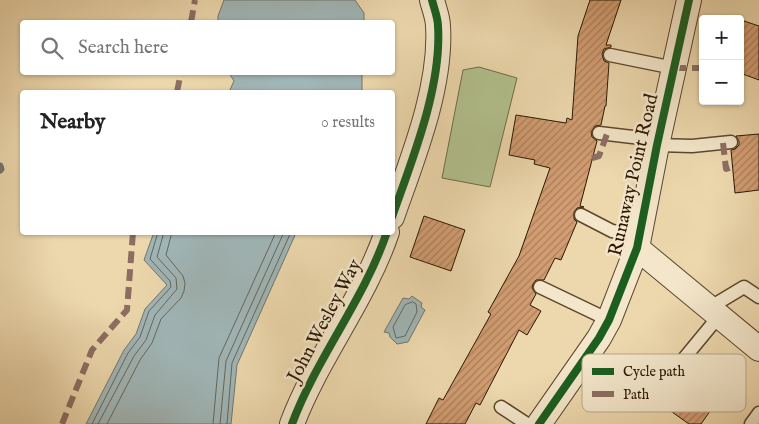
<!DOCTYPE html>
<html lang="en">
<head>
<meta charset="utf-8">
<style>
  body { margin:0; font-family:"IM FELL English",serif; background:#f2f2f2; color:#222 }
  .controls { position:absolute; right:15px; top:15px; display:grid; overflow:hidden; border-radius:5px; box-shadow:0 1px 4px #0004 }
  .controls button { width:45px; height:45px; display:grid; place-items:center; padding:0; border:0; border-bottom:1px solid #e0e0e0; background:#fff; color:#222; font:25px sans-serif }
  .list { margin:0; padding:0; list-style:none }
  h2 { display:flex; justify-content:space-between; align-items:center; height:65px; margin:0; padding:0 20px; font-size:21px }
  h2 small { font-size:16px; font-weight:400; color:#767676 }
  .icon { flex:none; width:28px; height:28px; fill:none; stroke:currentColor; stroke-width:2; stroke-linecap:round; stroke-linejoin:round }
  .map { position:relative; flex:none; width:759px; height:424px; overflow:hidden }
  .search { position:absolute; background:#fff; box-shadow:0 1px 4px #0004; left:20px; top:20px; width:375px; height:55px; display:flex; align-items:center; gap:12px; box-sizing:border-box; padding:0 18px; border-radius:5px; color:#767676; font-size:19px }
  .panel { position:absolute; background:#fff; box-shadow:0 1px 4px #0004; left:20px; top:90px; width:375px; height:145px; border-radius:5px }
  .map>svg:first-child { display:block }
  .park { fill:#b2c08e; stroke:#6e6c48 }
  .water { fill:#a0b6b7; stroke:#71766f }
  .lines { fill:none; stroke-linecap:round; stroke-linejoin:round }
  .shore { stroke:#66665c; stroke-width:1 }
  .stream { stroke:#71766f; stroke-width:7 }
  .building { fill:url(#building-hatch); stroke:#2b1702 }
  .lane-casing { stroke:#5c472d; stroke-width:15 }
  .street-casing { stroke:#5c472d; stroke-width:26 }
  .lane { stroke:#f3e6ca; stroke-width:12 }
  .street { stroke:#f3e6ca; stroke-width:24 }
  .quiet { stroke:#8d6e63; stroke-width:6; stroke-dasharray:12 6; stroke-linecap:butt }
  .cycleway-casing { stroke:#f3e6ca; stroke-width:11 }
  .cycleway { stroke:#1b5e20; stroke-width:8 }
  .labels { text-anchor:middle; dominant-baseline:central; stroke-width:5; stroke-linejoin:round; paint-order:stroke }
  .street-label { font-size:19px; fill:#2b1702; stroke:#f3e6ca }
  .key { fill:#f3e6ca; stroke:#b7a88e; stroke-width:1 }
  .key-label { font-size:14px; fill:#2b1702 }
</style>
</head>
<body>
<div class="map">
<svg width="759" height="424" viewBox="0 0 759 424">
  <defs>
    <pattern id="building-hatch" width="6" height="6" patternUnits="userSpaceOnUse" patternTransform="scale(1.25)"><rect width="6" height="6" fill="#d29d72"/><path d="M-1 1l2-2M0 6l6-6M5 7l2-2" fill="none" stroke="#ab7f5b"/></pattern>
  </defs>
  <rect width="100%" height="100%" fill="#edd8ad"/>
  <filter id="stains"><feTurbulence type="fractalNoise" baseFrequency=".004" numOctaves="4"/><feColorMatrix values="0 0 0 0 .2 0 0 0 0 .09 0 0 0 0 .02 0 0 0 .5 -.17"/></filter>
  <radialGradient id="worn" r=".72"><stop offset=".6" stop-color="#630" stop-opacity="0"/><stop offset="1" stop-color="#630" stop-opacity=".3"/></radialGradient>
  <!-- park -->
  <polygon class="park" points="479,67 517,78 490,187 442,178 463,70"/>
  <!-- water -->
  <g class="water">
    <polygon points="224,0 355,0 364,13 364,22 218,22 218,16"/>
    <polygon points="229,73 362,73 362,92 229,92 234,81"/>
    <polygon points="154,232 296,233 237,365 231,424 86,424 124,350 136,334 145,309 167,285 144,260"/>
    <polygon points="412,296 422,303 421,307 425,310 408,342 397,344 390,337 389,333 384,332 403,298 409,299"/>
  </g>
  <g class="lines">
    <!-- shore -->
    <g class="shore">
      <polygon points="413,302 416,304 417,312 405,336 396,338 393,327 405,305"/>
      <polyline points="92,424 128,353 140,337 149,311 171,287 170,281 150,259 158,232"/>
      <polyline points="98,424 134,356 146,340 155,315 177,289 176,278 157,257 164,232"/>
      <polyline points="107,424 140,360 152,343 161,319 181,298 184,291 185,283 183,276 166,255 172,232"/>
      <polyline points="213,424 219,358 276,232"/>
      <polyline points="220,424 226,361 284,232"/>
      <polyline points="227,424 232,363 291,232"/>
    </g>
    <!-- stream -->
    <polyline class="stream" points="0,166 1,169 0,170"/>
  </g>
  <!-- building -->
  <g class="building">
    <polygon points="590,0 621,0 606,45 611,45 611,47 604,49 602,54 604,61 609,63 606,106 605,106 601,125 595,126 591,132 592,137 597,141 580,206 584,207 577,208 574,212 574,219 577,222 561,260 555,258 544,280 536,280 533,284 532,288 536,294 530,305 541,311 527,335 519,330 480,405 476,403 465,424 426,424 439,398 443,400 491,314 488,312 519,256 550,168 534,164 535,160 509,155 516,115 566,123 567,118 572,120 578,36"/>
    <polygon points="744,21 759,26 759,80 740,73 740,31"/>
    <polygon points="759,134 759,190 735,193 731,150 735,149 739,145 739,141 736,136"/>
    <polygon points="424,216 465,230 451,271 410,257"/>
    <polygon points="664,372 667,380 674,381 679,378 715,404 701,424 689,424 648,395"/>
  </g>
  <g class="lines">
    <defs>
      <g id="lane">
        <polyline points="610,55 674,68"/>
        <polyline points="599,133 658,140"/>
        <polyline points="657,145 692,146 731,142"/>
        <polyline points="581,215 612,231 639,235"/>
        <polyline points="540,287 609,320"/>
        <polyline points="709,308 744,287 759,297"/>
        <polyline points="672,373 719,316"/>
        <polyline points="501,407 527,424"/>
        <polyline points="751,424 759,413"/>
      </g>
      <g id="street">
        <path d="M392,217C412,160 442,87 438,26C438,18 434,8 432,0"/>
        <polyline points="637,248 759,349"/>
        <path d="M292,424C317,357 364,300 387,232"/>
        <polyline points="539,424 599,338 609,320 637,248 657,145 689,0"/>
      </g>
    </defs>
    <!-- lane casing -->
    <use href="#lane" class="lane-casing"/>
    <!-- street casing -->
    <use href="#street" class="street-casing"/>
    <!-- lane -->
    <use href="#lane" class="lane"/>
    <!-- street -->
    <use href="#street" class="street"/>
    <!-- quiet -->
    <g class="quiet">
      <polyline points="191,22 195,0"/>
      <polyline points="674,68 703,68"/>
      <polyline points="177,92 181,72"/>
      <polyline points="723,143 726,169 732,167"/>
      <polyline points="592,158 599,156 607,134"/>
      <polyline points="62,424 92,350 127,310 133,232"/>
    </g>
    <defs>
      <g id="cycleway">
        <path d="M392,217C412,160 442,87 438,26C438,18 434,8 432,0"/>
        <path d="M292,424C317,357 364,300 387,232"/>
        <polyline points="539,424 599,338 609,320 637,248 657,145 689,0"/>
      </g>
    </defs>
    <!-- cycleway casing -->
    <use href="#cycleway" class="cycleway-casing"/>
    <!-- cycleway -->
    <use href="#cycleway" class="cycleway"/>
  </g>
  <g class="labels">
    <!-- street labels -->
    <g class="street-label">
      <text transform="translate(634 175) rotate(-77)">Runaway Point Road</text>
      <text transform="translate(325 321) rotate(-62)">John Wesley Way</text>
    </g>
  </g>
  <!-- legend -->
  <rect x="582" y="354" width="164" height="58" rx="8" class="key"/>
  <rect x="592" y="368" width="22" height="7" fill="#1b5e20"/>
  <rect x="592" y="391" width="22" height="6" fill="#8d6e63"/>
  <g class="key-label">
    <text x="623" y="376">Cycle path</text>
    <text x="623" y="399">Path</text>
  </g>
  <rect width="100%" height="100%" filter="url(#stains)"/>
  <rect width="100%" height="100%" fill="url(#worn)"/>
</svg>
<div class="controls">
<button>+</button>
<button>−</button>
</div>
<div class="search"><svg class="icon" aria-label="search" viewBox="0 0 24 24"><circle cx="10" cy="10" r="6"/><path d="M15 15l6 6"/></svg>Search here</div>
<section class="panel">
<h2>Nearby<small>0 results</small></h2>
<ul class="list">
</ul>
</section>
</div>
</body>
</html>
